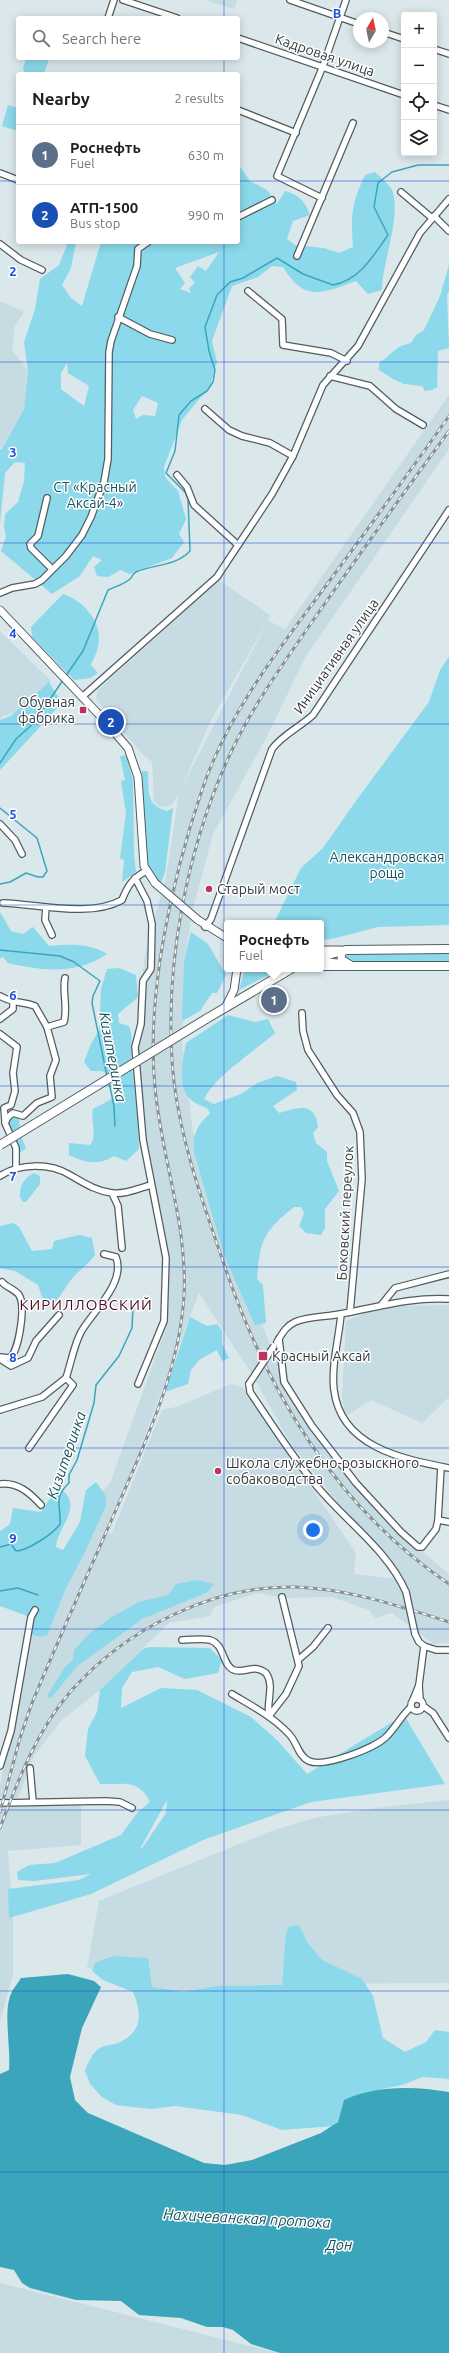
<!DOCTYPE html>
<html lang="en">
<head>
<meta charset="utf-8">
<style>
  body { margin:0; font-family:Ubuntu,sans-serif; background:#f2f2f2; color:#202124 }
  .controls { position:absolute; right:12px; top:12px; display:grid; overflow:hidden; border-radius:4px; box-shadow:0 2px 10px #0003 }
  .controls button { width:36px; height:36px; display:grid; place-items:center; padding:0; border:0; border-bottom:1px solid #e0e0e0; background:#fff; color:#202124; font:20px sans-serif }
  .compass { position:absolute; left:353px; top:12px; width:36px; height:36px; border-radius:50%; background:#fff; box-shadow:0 2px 10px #0003; rotate:9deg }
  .you { position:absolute; left:313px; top:1530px; width:14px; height:14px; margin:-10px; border:3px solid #fff; border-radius:50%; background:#1a73e8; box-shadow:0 0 0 6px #1a73e833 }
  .badge { display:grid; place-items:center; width:26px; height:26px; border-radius:50%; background:#0f766e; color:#fff; font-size:13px; font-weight:700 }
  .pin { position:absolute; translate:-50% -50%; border:2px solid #fff; box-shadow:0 1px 4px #0006 }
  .popup { position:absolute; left:224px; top:920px; width:100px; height:52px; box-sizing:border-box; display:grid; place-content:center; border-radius:4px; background:#fff; filter:drop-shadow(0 1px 3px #0005); font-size:13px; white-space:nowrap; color:#757577 }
  .popup b { font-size:15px; color:#202124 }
  .popup::after { content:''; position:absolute; left:50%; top:100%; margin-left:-8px; border:8px solid transparent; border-top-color:#fff }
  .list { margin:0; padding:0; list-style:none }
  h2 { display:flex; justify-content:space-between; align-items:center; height:52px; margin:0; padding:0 16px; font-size:17px }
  h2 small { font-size:13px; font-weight:400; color:#757577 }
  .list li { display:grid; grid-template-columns:26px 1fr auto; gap:12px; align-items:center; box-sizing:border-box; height:60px; padding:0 16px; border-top:1px solid #e0e0e0 }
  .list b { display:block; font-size:15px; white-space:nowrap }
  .list p { margin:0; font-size:13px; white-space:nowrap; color:#757577 }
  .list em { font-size:13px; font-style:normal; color:#757577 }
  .icon { flex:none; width:22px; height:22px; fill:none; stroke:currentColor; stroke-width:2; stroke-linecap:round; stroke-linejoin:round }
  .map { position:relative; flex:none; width:449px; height:2353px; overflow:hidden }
  .search { position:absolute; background:#fff; box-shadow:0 2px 10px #0003; left:16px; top:16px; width:224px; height:44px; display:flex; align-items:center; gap:10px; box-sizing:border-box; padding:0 14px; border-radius:4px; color:#757577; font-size:15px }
  .panel { position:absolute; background:#fff; box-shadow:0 2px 10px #0003; left:16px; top:72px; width:224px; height:172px; border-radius:4px }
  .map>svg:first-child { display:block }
  .built { fill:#c6dce2; fill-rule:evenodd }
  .green { fill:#8bd9ea; fill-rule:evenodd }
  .water { fill:#3ba6bb }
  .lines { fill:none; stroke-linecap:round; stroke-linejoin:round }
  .stream { stroke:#3ba6bb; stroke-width:1.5 }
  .minor-casing { stroke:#515d60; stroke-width:8 }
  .tertiary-casing { stroke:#515d60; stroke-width:9 }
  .secondary-casing { stroke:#515d60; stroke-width:10 }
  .minor { stroke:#fff; stroke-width:5.5 }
  .tertiary { stroke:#fff; stroke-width:7 }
  .secondary { stroke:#fff; stroke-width:8 }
  .rail-casing { stroke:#899295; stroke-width:3 }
  .rail { stroke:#fff; stroke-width:1.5; stroke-dasharray:4.5; stroke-linecap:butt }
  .minor-bridge-casing { stroke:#515d60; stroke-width:8; stroke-linecap:butt }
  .tertiary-bridge-casing { stroke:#515d60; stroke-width:9; stroke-linecap:butt }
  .secondary-bridge-casing { stroke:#515d60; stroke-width:10; stroke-linecap:butt }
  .minor-bridge { stroke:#fff; stroke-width:5.5 }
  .tertiary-bridge { stroke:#fff; stroke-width:7 }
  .secondary-bridge { stroke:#fff; stroke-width:8 }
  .grid { fill:none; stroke:#1d4ed8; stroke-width:1; stroke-opacity:0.55 }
  .poi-dot { fill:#bd3165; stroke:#fff; stroke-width:1.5 }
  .labels { text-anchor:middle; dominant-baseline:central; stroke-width:3; stroke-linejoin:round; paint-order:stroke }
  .street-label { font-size:14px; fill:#353a3c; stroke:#fff }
  .park-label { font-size:14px; fill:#18535f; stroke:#fff }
  .poi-label { font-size:14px; fill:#353a3c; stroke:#fff; text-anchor:start }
  .water-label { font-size:15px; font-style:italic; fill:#16525d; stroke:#fff }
  .neighbourhood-label { font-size:15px; letter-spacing:1px; fill:#4f0b25; stroke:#fff }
  .grid-label { font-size:13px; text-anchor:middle; font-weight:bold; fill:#1d4ed8; stroke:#fff; stroke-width:3; stroke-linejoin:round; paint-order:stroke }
</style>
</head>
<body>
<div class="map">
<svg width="449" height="2353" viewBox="0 0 449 2353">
  <rect width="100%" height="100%" fill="#dae7eb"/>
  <!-- built -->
  <g class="built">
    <polygon points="205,0 237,0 234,9"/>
    <polygon points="0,301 24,312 15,326 12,350 28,371 24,409 2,449 0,446"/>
    <path d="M449,395V449L306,656L266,738L213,834L192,912L185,963L182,1043L193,1132L271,1348L313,1426L366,1495L423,1552L449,1574V1642L434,1644L392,1613L375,1618L369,1610L332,1597L284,1598L257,1593L214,1607L210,1616L169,1623L100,1690L61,1721L34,1756L15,1805L81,1799V1845L8,1851L13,1910V1974L0,2022V1785L31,1620L87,1508L110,1483L166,1328L169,1300L144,1154L135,1040L145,954L166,877L179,794L171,806L159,807L154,801L152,762L142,754L96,699L98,690L219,580L270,615L267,620L285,629ZM264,627V628L181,789L210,722ZM199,1293L253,1376L290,1443L345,1512L405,1580L354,1574L356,1553L242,1387L231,1384L176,1407L162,1410L112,1533L123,1539L108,1532Z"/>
    <polygon points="0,631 51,681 14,713 3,716 0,720"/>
    <polygon points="449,1305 449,1397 422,1423 371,1400 346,1416 342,1398 346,1321 369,1312 401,1306"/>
    <polygon points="449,1800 449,1983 292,1984 291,1991 142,1992 142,1974 87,1968 99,1901 271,1831 314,1818 375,1808"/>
    <polygon points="0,2283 266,2350 280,2353 0,2353"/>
  </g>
  <!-- green -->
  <g class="green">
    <polygon points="26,58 49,59 44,74 25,74 23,69"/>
    <polygon points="8,105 18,108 18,131 2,126"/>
    <path d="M238,164L250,181L267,190L277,204L285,191C299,195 305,201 310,215L293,221L287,239L295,245L324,248L339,253L353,247C351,215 351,205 365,175L375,172C380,177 389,184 392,190C402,216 382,262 382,290L368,294L356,281C322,293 305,303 283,267L272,266L258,277L232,286L212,341L217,362L210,386L182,420L164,467L165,477L178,491L186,519L179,534L184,542L172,558L129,574L121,570L108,577L97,576L94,567L102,560L93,556L80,576L52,594L1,551L6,537L4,526L5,514L18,502L24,481L25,463L15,462L5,473L0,524V449H2L24,409L28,371L24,342L35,309L40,279L59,265L68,242H76L71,268L62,285L71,298L82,306L101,242H238ZM219,252L206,271L198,266L190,277L195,283L189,288L191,293L180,289L185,283L175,268ZM67,363L68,373L89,386L84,406L61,389V373ZM142,396L158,403L155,416L143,415L136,419L133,410Z"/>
    <path d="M449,265V292L447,295L449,348L438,351L437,387L432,390L425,391L422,386L404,384L393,379L379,370V363C393,354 393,347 411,343L416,335L424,330L440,296Z"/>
    <path d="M63,594C84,601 104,623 98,647C97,653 93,659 91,665L98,673L90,678L74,680L32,637L31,627Z"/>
    <polygon points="449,657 449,925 378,927 332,939 321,940 321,923 274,923 301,868 323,848 358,798 429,702 440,670"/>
    <polygon points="49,682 62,703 0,770 0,720 11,716"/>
    <polygon points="126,755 133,780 134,854 136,872 122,882 124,860 120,858 126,813 121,781 125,780 120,756"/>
    <path d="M142,771H148C149,790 145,805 167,811L173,808L165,872L160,886L146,864Z"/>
    <path d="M0,912L11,931L23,934L33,927L49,946C70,944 90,943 107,954C76,975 42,971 8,963L3,957L0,958Z"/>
    <polygon points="191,932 208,944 226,975 217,993 212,993 200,1011 182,1021 184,962"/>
    <polygon points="449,952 449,962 378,964 346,960 344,958 350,953"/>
    <path d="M119,968L136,975L138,997L118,1014L119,1023L129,1026C133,1035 131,1046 131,1056C134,1087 138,1118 139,1149L126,1161L114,1156C99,1166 84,1163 69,1155V1143L90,1145C98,1136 90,1120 93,1109C116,1095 118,1103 108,1074L102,1071H91L84,1062L91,1044L99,1030L101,989L107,969Z"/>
    <polygon points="245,969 280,969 239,990"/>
    <path d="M228,1015L255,1022L268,1019L275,1033C256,1050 214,1077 204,1099L214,1104L241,1094L257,1083L277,1076L296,1082L297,1090L273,1106L279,1113C297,1108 315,1100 318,1127L313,1133L316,1143L327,1152V1161L339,1191L325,1209V1228L321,1235L306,1233L299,1226L304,1213L301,1207H294C263,1232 260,1240 257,1279L263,1285L266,1323L255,1325L224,1255L194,1152C192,1136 197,1124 210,1114L208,1109C202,1106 194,1103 189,1098C177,1083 183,1060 186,1043Z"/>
    <polygon points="13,1116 19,1118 20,1134 26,1148 20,1153 8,1124 10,1118"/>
    <path d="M34,1173L40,1176V1184L26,1202H23L20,1197C19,1186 24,1178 34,1173Z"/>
    <path d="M13,1223L19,1227L32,1251L52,1249L54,1241L79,1235L92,1238L95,1255C88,1265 78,1271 71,1280C60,1294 57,1306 39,1311L44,1302L38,1285L15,1271L0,1268V1226Z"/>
    <polygon points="190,1317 207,1326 217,1324 222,1331 222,1344 229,1358 222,1361 217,1350 199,1360 191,1370 188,1384 165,1392"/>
    <path d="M96,1482L106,1496V1506L84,1554L66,1588L47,1635L40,1637L30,1634L33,1618L0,1606V1531L10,1524L13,1508L41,1512L58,1487C86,1505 58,1525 56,1547L63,1550L80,1522L86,1490Z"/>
    <polygon points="197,1580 214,1584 208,1592 142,1619 77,1666 52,1697 49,1698 47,1696 65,1667 73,1660 74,1650 89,1634 110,1618 139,1602 168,1595 176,1584"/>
    <path d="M149,1647L210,1648L222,1660L218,1673L185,1679L158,1667L132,1672L122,1688L121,1708L161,1688L197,1690L251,1717L277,1740L307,1774L404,1715L445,1784L311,1802L203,1840L91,1894L9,1918L8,1889L79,1880L91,1874L34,1881L18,1880L17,1872L29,1865L55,1863L121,1835L138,1812L150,1802C138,1778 124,1785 100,1784L85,1756L88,1729L97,1712L100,1690L143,1649ZM167,1800L166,1813L143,1847L140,1849Z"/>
    <path d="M299,1925L307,1942L322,1960L362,1979L373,1996L383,2038L405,2052L426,2042L435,2030L449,2032V2079L423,2077L402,2085L368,2092L344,2100L338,2121L334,2126L282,2130L242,2115L175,2106L151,2109L116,2105L102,2097L90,2084L85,2071C88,2063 92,2053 100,2048C105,2045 112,2045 118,2043C143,2032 142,2014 133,1992L103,1980L92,1971L95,1963L113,1956L148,1958L152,1987L183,1992L216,1986L282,1985C285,1965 283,1945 288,1927Z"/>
  </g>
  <!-- water -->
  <path class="water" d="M68,1974L94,1981L101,1987L82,2028L70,2077L75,2100L88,2113L204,2163L225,2165L252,2160L321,2133L338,2122L344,2100C375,2085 415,2086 449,2092V2353H280L251,2344L233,2330L223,2327H207L181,2318L139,2315L121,2301L76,2300L30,2288L22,2283L14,2270L0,2267V2074L9,2070C11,2049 3,2011 11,1994C13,1989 18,1983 21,1978Z"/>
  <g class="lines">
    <!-- stream -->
    <g class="stream">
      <path d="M65,677L83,651L108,590C114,587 125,584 130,579C133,576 132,574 136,572C153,564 175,567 190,551L188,499L185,492L166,473L175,451L179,415L191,401L207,391L213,382L215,370L209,351L205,327L217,295L230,282L243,278L277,258L303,274L333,285C360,280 373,256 388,235L374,207L378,183L392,172L418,165H449"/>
      <polyline points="0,763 16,739 34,723 63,680"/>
      <polyline points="0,808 37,838 47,871 43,877 38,877 26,873 10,882 0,884"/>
      <polyline points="0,950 60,956 74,962 100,981 93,996 92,1003 107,1076"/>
      <polyline points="109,1082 114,1106 115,1126"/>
      <path d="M0,1547L11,1544L16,1551C27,1551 53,1534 60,1524C61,1505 53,1498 69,1483V1475L77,1460L94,1403L96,1385L119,1356L132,1328L133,1307"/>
      <polyline points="0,1591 18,1588 38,1595"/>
    </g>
    <defs>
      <g id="minor">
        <polyline points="123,0 177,18"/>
        <polyline points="290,0 359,24"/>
        <polyline points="108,18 114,0"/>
        <polyline points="383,32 404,39"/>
        <polyline points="238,38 404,95"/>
        <polyline points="434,49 449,54"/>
        <polyline points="434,105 449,110"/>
        <polyline points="238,110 296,133"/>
        <polyline points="0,173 18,180"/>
        <polyline points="401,192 432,218"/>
        <polyline points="322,198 277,176 323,66 346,0"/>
        <polyline points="434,216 449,231"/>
        <polyline points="238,217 272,200"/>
        <polyline points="0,244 21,260 42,270"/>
        <polyline points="297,256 353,123"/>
        <polyline points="248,291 282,319 283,345 331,353 347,361"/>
        <polyline points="118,317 150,334 172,340"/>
        <polyline points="330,376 370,386 396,409 423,425"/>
        <polyline points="205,409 229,430 242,436 270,443 293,456"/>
        <polyline points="177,475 187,487 194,505 238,545"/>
        <polyline points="47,498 38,536 30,544 31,548 52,569"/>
        <polyline points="0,593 12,588 35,584 42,580 66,556 82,535 91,517 104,482 108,459 109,352 111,341 137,266 138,249 148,242"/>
        <polyline points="82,697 217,577 272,494 293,456 323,385 358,346 420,233 449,199"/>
        <polyline points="0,824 15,840 22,854"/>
        <polyline points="135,878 147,901 152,924 151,969 143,981 141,1024 135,1047 143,1140 166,1258 164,1321 138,1384"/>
        <path d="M3,903C38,904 90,918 122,900C128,885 132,879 146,871"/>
        <polyline points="46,907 45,920 52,935"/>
        <path d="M205,927L211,919L272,749C282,735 300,727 313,715L449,510"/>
        <path d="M0,996C14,1004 21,1001 35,1006L47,1027L56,1060L50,1076L52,1097L37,1103L23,1116L13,1113L8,1117L5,1123L16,1148V1167"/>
        <polyline points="302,1013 303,1031 308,1050 337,1095 353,1113 360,1132 362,1179 350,1312"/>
        <polyline points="0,1019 13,1009 13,1003"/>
        <path d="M47,1027L64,1022C68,1006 62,991 65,978"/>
        <polyline points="0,1034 17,1047 13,1073 15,1091 11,1105 4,1108 5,1121"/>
        <path d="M0,1176C19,1163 50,1163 70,1175C84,1183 96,1191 112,1193C125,1195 139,1188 151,1185"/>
        <polyline points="112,1193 118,1206 122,1248"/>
        <polyline points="382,1304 395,1288 449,1274"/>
        <path d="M341,1314C339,1338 331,1366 334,1390C341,1447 402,1459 449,1468"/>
        <polyline points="279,1339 284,1382 312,1426 356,1483 401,1532 418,1547 422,1547 436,1529 438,1520 441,1467"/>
        <path d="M277,1342C282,1334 286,1326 295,1322C309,1316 326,1317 340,1314C379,1307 409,1297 449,1299"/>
        <path d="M0,1357L10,1358C19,1350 26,1306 19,1295C16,1290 6,1287 2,1282"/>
        <polyline points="0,1359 11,1366 28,1358 36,1341 59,1315"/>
        <path d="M66,1378C71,1363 74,1345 81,1332C93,1311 126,1283 116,1257L104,1254"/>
        <path d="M249,1384L250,1392C271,1423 291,1455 315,1484C344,1520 387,1549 406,1592"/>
        <polyline points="0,1410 42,1397 66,1378 73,1385 29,1448"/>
        <path d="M0,1484C18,1482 30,1493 41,1505"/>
        <polyline points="438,1520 449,1522"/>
        <path d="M182,1640C191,1640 201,1638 210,1640C225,1644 222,1666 234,1670C247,1674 252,1663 266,1673C275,1686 266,1702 269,1716"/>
        <polyline points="424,1646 436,1650 449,1650"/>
        <polyline points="298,1660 313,1647 328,1628"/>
        <polyline points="419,1685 420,1700"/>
        <path d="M232,1694C252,1706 273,1717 289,1734C297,1742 298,1756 309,1761C324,1768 375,1748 386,1737C396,1727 401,1716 411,1707"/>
        <circle cx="417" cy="1705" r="6"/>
        <polyline points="413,1700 419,1685 424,1646 419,1642 415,1634"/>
        <polyline points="423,1706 433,1713 449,1738"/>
        <polyline points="269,1716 286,1694 299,1666 282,1597"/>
        <polyline points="0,1766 11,1731 31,1617 35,1610"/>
        <polyline points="30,1768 33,1802"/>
        <polyline points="0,1803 106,1801 120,1802 132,1808"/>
      </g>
      <g id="tertiary">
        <polyline points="0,610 104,720 128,748 138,777 144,866 155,883"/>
        <polyline points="198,920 227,938"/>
        <polyline points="321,950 341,950"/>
        <polyline points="346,950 342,953 341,959 351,965"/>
        <polyline points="321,961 337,963"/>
        <polyline points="226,1006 234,990 237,969"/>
      </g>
      <g id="secondary">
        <polyline points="321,957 346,950 449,949"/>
        <polyline points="321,966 449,966"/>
        <polyline points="206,1019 291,969"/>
      </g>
    </defs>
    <!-- minor casing -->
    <use href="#minor" class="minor-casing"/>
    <!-- tertiary casing -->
    <use href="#tertiary" class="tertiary-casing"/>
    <!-- secondary casing -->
    <use href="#secondary" class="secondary-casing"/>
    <!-- minor -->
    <use href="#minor" class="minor"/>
    <!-- tertiary -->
    <use href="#tertiary" class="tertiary"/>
    <!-- secondary -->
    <use href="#secondary" class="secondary"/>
    <defs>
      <g id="rail">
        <path d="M449,431C403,494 358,556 314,619C286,660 255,702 233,748C186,846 162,974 174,1082C182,1148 206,1211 227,1273C270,1397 339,1509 449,1584"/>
        <path d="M0,1812L20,1738L32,1703C60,1636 90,1569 119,1503C148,1436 179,1370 184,1296C188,1225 161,1157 155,1087C146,993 172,879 202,790C227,715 278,650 325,587C367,530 409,473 449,416"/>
        <path d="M0,1828C18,1780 37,1730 71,1691C126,1629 212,1585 296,1587C349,1589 399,1606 449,1622"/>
      </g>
    </defs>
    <!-- rail casing -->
    <use href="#rail" class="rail-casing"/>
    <!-- rail -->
    <use href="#rail" class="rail"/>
    <defs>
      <g id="minor-bridge">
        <polyline points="249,1384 274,1346"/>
        <polyline points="406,1592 415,1634"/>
      </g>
      <polyline id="tertiary-bridge" points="155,883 198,920"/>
      <polyline id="secondary-bridge" points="0,1145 206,1019"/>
    </defs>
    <!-- minor-bridge casing -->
    <use href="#minor-bridge" class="minor-bridge-casing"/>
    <!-- tertiary-bridge casing -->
    <use href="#tertiary-bridge" class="tertiary-bridge-casing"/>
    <!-- secondary-bridge casing -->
    <use href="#secondary-bridge" class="secondary-bridge-casing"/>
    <!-- minor-bridge -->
    <use href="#minor-bridge" class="minor-bridge"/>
    <!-- tertiary-bridge -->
    <use href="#tertiary-bridge" class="tertiary-bridge"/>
    <!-- secondary-bridge -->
    <use href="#secondary-bridge" class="secondary-bridge"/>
  </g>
  <!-- grid -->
  <path class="grid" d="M224,0V18M224,58V74M0,181H18M238,181H449M224,242V2353M0,362H449M0,543H449M0,724H449M0,905H449M0,1086H449M0,1267H449M0,1448H449M0,1629H449M0,1810H449M0,1991H449M0,2172H449"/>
  <!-- markers -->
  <g class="poi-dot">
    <rect x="79" y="706" width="8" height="8" rx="2"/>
    <circle cx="209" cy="889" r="4"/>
    <rect x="258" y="1351" width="10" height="10" rx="2"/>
    <circle cx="218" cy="1471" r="4"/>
  </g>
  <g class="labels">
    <!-- street labels -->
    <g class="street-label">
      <text transform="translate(325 55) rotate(19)">Кадровая улица</text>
      <text transform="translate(336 656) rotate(-55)">Инициативная улица</text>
      <text transform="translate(345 1213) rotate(-87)">Боковский переулок</text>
    </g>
    <!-- park labels -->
    <g class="park-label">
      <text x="95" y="487">СТ «Красный<tspan x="95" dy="16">Аксай-4»</tspan></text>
      <text x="387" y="857">Александровская<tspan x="387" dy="16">роща</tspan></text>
    </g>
    <!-- poi labels -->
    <g class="poi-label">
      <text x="75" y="702" text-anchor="end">Обувная<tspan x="75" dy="16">фабрика</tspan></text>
      <text x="217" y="889">Старый мост</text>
      <text x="272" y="1356">Красный Аксай</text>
      <text x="226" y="1463">Школа служебно-розыскного<tspan x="226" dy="16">собаководства</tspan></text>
    </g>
    <!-- water labels -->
    <g class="water-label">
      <text transform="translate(113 1057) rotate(79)">Кизитеринка</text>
      <text transform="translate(66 1455) rotate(-71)">Кизитеринка</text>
      <text transform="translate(247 2218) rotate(3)">Нахичеванская протока</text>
      <text x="339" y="2244">Дон</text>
    </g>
    <!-- neighbourhood labels -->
    <g class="neighbourhood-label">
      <text x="86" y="1304">КИРИЛЛОВСКИЙ</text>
    </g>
  </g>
  <g class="grid-label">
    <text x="337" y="18">B</text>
    <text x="13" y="276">2</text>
    <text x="13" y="457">3</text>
    <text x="13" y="638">4</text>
    <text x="13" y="819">5</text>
    <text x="13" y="1000">6</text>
    <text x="13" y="1181">7</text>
    <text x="13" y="1362">8</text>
    <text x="13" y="1543">9</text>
  </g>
</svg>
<div class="controls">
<button>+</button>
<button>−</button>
<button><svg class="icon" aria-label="locate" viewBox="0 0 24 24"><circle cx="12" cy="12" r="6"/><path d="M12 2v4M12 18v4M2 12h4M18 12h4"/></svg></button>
<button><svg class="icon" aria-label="layers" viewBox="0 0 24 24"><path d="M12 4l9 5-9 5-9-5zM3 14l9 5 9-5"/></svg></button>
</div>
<svg class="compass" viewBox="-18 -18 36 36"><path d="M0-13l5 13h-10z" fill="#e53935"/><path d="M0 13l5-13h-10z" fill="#757577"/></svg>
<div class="you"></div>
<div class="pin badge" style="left:274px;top:1000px;background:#5c6f8a">1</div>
<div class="popup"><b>Роснефть</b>Fuel</div>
<div class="pin badge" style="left:111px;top:722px;background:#1a4fb4">2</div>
<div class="search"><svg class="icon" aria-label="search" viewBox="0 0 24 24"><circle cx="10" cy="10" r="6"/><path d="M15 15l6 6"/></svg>Search here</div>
<section class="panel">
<h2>Nearby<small>2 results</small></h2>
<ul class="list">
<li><span class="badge" style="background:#5c6f8a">1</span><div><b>Роснефть</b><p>Fuel</p></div><em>630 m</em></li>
<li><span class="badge" style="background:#1a4fb4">2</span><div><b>АТП-1500</b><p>Bus stop</p></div><em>990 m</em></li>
</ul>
</section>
</div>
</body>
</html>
